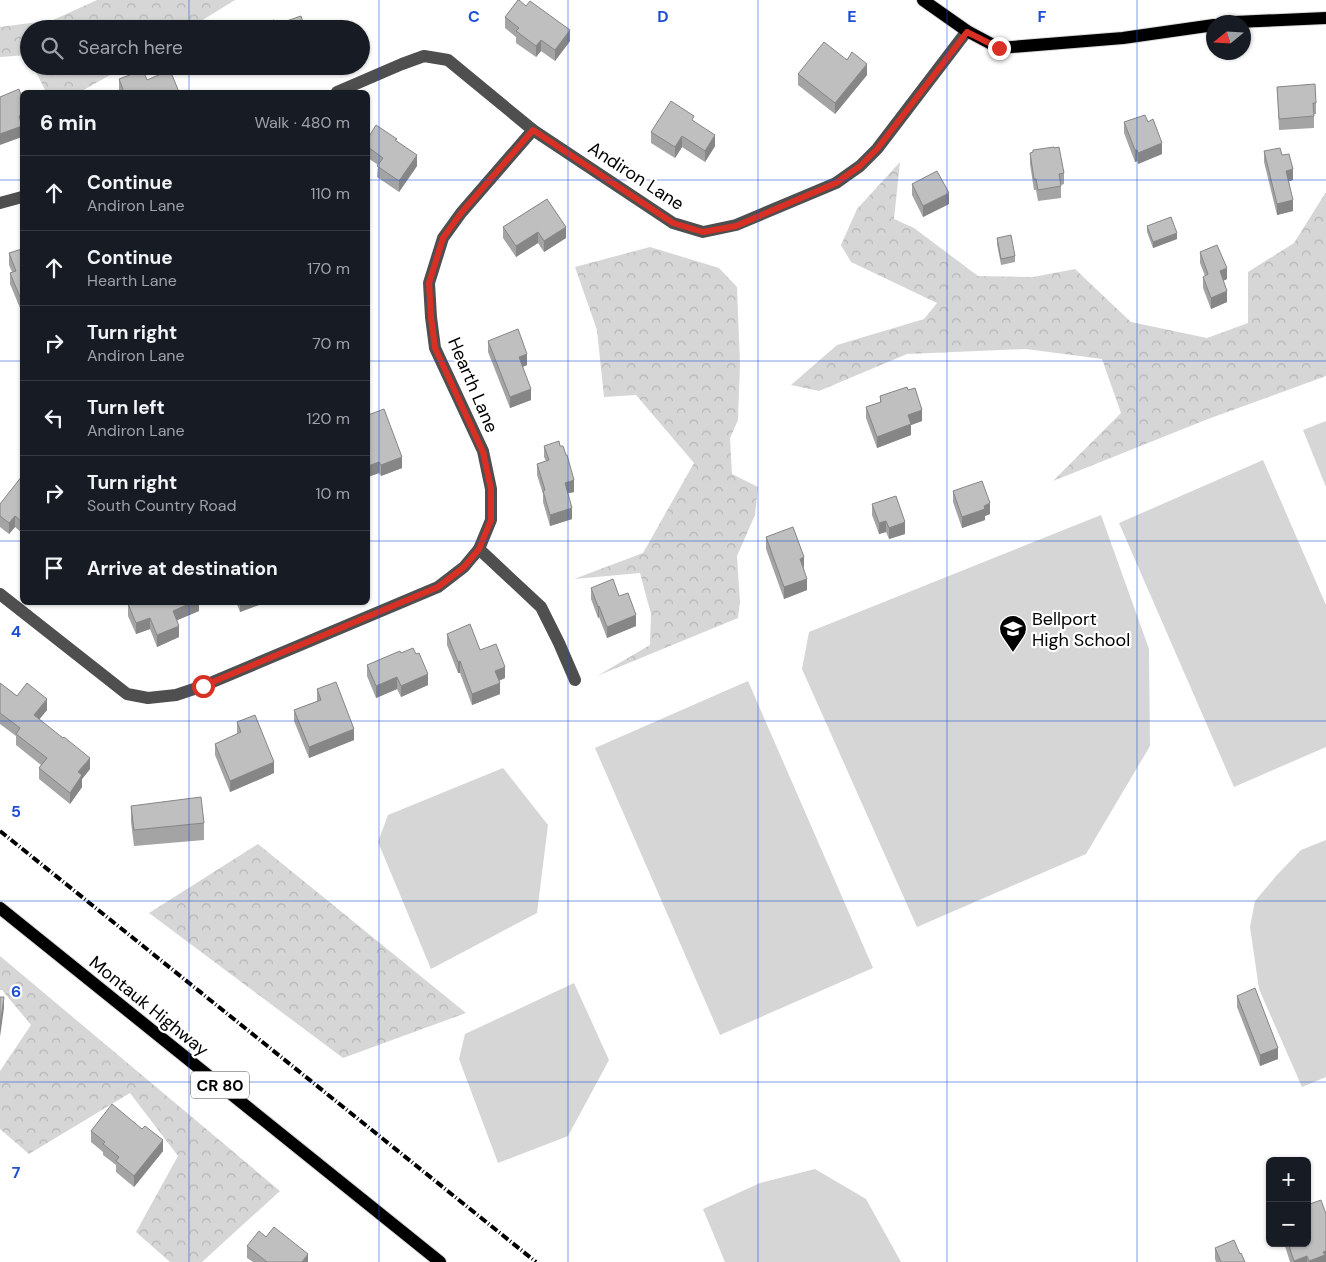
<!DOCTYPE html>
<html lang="en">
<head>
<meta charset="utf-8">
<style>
  body { margin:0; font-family:"DM Sans",sans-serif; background:#20242c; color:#f1f3f6 }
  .controls { position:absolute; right:15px; bottom:15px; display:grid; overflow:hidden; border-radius:8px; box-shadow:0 1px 4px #0004 }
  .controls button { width:45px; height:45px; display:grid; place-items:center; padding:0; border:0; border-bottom:1px solid #363941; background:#171b24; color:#f1f3f6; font:25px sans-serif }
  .compass { position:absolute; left:1206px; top:15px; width:45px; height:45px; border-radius:50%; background:#171b24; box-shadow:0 1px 4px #0004; rotate:252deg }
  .stop { position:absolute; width:15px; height:15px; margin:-11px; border:4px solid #d93025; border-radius:50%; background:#fff }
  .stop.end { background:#d93025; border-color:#fff; box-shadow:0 1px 5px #0008 }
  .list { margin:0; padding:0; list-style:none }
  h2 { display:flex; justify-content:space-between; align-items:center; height:65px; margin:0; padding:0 20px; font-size:21px }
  h2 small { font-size:16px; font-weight:400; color:#9ea1a6 }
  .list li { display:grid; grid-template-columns:32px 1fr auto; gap:15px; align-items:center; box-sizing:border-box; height:75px; padding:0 20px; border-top:1px solid #363941 }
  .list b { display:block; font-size:19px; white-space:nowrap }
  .list p { margin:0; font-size:16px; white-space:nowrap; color:#9ea1a6 }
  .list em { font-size:16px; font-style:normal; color:#9ea1a6 }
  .icon { flex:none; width:28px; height:28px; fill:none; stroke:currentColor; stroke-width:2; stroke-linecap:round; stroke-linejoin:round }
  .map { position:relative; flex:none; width:1326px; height:1262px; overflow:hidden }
  .search { position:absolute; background:#171b24; box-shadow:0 1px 4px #0004; left:20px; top:20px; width:350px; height:55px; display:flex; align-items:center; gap:12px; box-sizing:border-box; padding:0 18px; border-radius:28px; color:#9ea1a6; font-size:19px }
  .panel { position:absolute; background:#171b24; box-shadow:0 1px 4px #0004; left:20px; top:90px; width:350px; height:515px; border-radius:8px }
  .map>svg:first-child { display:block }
  .forest { fill:url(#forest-crowns) }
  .pitch { fill:#d6d6d6 }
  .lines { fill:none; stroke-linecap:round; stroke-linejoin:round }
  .major-casing { stroke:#dbdbdb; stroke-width:14 }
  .minor { stroke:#4f4f4f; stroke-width:12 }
  .major { stroke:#000; stroke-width:12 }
  .rail { stroke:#000; stroke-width:4; stroke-dasharray:8 2.5 1 2.5; stroke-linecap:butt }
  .wall { fill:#a4a4a4 }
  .shaded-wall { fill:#868686 }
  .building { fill:#bfbfbf; stroke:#868686 }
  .route { stroke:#d93025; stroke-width:6 }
  .grid { fill:none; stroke:#1d4ed8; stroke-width:1; stroke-opacity:0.55 }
  .labels { text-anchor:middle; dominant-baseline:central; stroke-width:4.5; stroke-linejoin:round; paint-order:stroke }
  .shield { fill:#fff; stroke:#4c4c4c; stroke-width:1 }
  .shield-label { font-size:16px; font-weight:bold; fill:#000 }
  .street-label { font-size:18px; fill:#000; stroke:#fff }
  .poi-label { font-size:18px; fill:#000; stroke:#fff; text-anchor:start }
  .grid-label { font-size:16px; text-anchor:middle; font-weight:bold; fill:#1d4ed8; stroke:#fff; stroke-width:4.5; stroke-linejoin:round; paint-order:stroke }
</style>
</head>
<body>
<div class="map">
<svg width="1326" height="1262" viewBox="0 0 1326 1262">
  <defs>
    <pattern id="forest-crowns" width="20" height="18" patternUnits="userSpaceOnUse" patternTransform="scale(1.25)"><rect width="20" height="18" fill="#d6d6d6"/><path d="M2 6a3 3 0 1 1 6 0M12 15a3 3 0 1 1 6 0" fill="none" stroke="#b6b6b6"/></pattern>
  </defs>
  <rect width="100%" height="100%" fill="#fff"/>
  <!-- forest -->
  <g class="forest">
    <polygon points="97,0 235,0 188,29 29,29 29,57 28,55 0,57 0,27 53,20"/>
    <polygon points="33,66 126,66 80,92 46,92"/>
    <polygon points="900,162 894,219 914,228 978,276 1033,277 1075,269 1131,322 1207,338 1248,323 1248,272 1294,243 1326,192 1326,376 1208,419 1053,481 1121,413 1102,359 1026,349 907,354 819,391 791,385 837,345 924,319 937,303 851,262 841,245 857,209"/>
    <polygon points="650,247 719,268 737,287 740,365 738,420 730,438 732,474 758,487 755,515 737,556 740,602 738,618 597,676 650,645 651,614 640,573 574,579 643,553 694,463 636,395 604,397 597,330 575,267"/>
    <polygon points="258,844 466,1013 343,1058 149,913"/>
    <polygon points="0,956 280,1191 202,1262 170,1262 136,1232 178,1156 130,1093 29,1154 0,1129 0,1071 31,1025 2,990 0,990"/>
  </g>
  <!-- pitch -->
  <g class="pitch">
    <polygon points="1326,421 1326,487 1303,430"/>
    <polygon points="1263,460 1326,605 1326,747 1234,787 1119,523"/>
    <polygon points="1101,515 1149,649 1150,746 1086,854 917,927 802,669 809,632"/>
    <polygon points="748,681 873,968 720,1035 595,748"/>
    <polygon points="503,768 548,825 537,913 431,969 378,842 388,815"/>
    <polygon points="1326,840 1326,1077 1302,1087 1259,989 1250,927 1255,901 1277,875 1301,850"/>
    <polygon points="574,983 609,1060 568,1136 498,1163 459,1059 465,1034"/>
    <polygon points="815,1169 866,1199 901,1262 725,1262 703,1209 760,1183"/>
  </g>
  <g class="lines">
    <defs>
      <g id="major">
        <polyline points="923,0 967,31 999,48 1123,38 1214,25"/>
        <polyline points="1235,22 1326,18"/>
        <polyline points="0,908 440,1262"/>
      </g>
    </defs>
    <!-- major casing -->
    <use href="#major" class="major-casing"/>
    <!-- minor -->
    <g class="minor">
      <polyline points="337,92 402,64 424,56 448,60 533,130 673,223 703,232 736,225 836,183 860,166 877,149 967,31"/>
      <polyline points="533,130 461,213 443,238 429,283 431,317 435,348 483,451 491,489 491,520 479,549 541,607 559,643 575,680"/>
      <polyline points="0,203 22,197"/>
      <polyline points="0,594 127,694 148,698 176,695 203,686 438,587 464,567 479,549"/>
    </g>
    <!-- major -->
    <use href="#major" class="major"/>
    <!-- rail -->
    <polyline class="rail" points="0,831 536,1262"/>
  </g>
  <!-- wall -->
  <g class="wall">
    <polygon points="505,17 570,41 555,61 541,51 536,57 516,43 516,37 505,28"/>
    <polygon points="847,60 867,75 835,114 798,85 798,74"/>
    <polygon points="119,79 147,80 179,92 120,92 119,90"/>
    <polygon points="1277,87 1316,103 1316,114 1314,114 1314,128 1279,130"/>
    <polygon points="694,122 715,146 705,162 682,147 675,158 651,143 651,132"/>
    <polygon points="1124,122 1148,122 1162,154 1138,164 1137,161 1135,162 1124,133"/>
    <polygon points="368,138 397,141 417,166 399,192 377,177 378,165 368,158"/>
    <polygon points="1264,151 1282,155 1293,180 1289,181 1293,211 1277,215 1264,162"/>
    <polygon points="1030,153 1064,173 1064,184 1061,185 1061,198 1038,201 1036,190 1034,190 1030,164"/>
    <polygon points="912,184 949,204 923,217 912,195"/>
    <polygon points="547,199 566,238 544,252 538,243 516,257 503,238 503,227"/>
    <polygon points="1147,226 1177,239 1153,248 1147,232"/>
    <polygon points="997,238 1015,256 1015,262 1001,265 997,244"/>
    <polygon points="22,249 20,308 10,284 10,273 12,272 9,265 9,253"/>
    <polygon points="1200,252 1227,279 1223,281 1227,302 1211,309 1203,288 1203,277 1205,276 1200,263"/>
    <polygon points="488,341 527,365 523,367 531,400 510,408 488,352"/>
    <polygon points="908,390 922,421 911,425 911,435 877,448 866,418 866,407 880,402 880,396"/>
    <polygon points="384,409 402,468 381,476 379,473 368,477"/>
    <polygon points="544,446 574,492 568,493 572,519 550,526 543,502 543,494 537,475 537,464 546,461 544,457"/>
    <polygon points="22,476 22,533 15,527 9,534 0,527 0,504"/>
    <polygon points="953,491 990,514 985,516 985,520 962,528 953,502"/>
    <polygon points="872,504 905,534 889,539 886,532 879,534 872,515"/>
    <polygon points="766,537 804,569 807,590 784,599 766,549"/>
    <polygon points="591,588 619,596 636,626 607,638 599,617 598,618 591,599"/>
    <polygon points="199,602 199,611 177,620 179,637 157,647 150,629 136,634 128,616 128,604"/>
    <polygon points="236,602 259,602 259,605 240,612"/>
    <polygon points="447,634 505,678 499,681 500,694 472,705 460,673 458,673 447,645"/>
    <polygon points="401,653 428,685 401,697 397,689 376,698 367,676 367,665"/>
    <polygon points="0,683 17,696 47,710 39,719 90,769 82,779 82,787 70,804 39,779 39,768 41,765 16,745 16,736 0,724"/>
    <polygon points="317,689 354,740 309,758 294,721 294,710 317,701"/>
    <polygon points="237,722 274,773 230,792 215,755 215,744 237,734"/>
    <polygon points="131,806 204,823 204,840 134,846 131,822"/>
    <polygon points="1237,996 1278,1059 1260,1066 1237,1007"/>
    <polygon points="91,1131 163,1151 134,1187 116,1172 116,1165 103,1155 103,1152 91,1142"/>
    <polygon points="1326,1214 1326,1262 1290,1262 1284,1243 1307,1243"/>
    <polygon points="266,1237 308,1262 253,1262 247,1258 247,1246"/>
    <polygon points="1215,1248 1240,1254 1245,1262 1216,1262 1215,1259"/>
  </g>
  <!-- shaded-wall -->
  <g class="shaded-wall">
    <polygon points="570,30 570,41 555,61 555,50"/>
    <polygon points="541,40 541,51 536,57 536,46"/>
    <polygon points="867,64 867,75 835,114 835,103"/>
    <polygon points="22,115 22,137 0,145 0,134 19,116"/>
    <polygon points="715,135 715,146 705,162 705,151"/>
    <polygon points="682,136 682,147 675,158 675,147"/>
    <polygon points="1162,143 1162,154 1138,164 1138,153"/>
    <polygon points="1135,150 1137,150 1137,161 1135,162"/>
    <polygon points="417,155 417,166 399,192 399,181"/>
    <polygon points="1293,169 1293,180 1286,182 1286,171"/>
    <polygon points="949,193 949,204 923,217 923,206"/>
    <polygon points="1293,200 1293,211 1277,215 1277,204"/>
    <polygon points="566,227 566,238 544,252 544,241"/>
    <polygon points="538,232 538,243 516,257 516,246"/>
    <polygon points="1177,233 1177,239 1153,248 1153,242"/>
    <polygon points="1227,268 1227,279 1220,282 1220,271"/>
    <polygon points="1227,291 1227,302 1211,309 1211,298"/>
    <polygon points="22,296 22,307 20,308 20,297"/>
    <polygon points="527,354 527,365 519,368 519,357"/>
    <polygon points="531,389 531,400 510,408 510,397"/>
    <polygon points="922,410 922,421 911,425 911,435 877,448 877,437 908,415"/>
    <polygon points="402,457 402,468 381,476 381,465"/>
    <polygon points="379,462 379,473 368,477 368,466"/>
    <polygon points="574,480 574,492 565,494 565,483"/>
    <polygon points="990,503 990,514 985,516 985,520 962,528 962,517"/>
    <polygon points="572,508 572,519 550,526 550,515"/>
    <polygon points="15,516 15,527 9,534 9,523"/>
    <polygon points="886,521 886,532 879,534 879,523"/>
    <polygon points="905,522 905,534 889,539 889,528"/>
    <polygon points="804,557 804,569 800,559"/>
    <polygon points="807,579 807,590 784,599 784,587"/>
    <polygon points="193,602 199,602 199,611 173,622 173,611"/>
    <polygon points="240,602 259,602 259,605 240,612"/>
    <polygon points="599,606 599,617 598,618 598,607"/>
    <polygon points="636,615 636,626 607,638 607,627"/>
    <polygon points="150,618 150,629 136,634 136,623"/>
    <polygon points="179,626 179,637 157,647 157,635"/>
    <polygon points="460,661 460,673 458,673 458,662"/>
    <polygon points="505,667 505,678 495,682 495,671"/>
    <polygon points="428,674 428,685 401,697 401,686"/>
    <polygon points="397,677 397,689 376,698 376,686"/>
    <polygon points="500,683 500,694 472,705 472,694"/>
    <polygon points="47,699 47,710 34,726 34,715"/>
    <polygon points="354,729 354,740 309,758 309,747"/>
    <polygon points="90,758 90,769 82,779 82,787 70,804 70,793 78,772"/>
    <polygon points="274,762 274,773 230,792 230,781"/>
    <polygon points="4,997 4,1008 0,1037 0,1026"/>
    <polygon points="1278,1048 1278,1059 1260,1066 1260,1055"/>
    <polygon points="163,1140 163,1151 134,1187 134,1176"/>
    <polygon points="1326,1251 1326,1262 1309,1262 1309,1261"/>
    <polygon points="308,1254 308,1262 302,1262"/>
    <polygon points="1307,1256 1307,1262 1294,1262 1294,1261"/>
  </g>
  <!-- building -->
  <g class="building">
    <polygon points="518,0 519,0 526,6 530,1 570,30 555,50 541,40 536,46 516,31 519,28 505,17"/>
    <polygon points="301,16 305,29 250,29 250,28 274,20 275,25"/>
    <polygon points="824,42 847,60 852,52 867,64 835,103 798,74"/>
    <polygon points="143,70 147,80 170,70 179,92 124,92 119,79"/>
    <polygon points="1315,84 1316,103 1313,103 1314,116 1279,119 1277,87"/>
    <polygon points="19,89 22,98 22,115 19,116 22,126 0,134 0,97"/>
    <polygon points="671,101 694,116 692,120 715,135 705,151 682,136 675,147 651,132"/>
    <polygon points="1145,115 1148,122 1153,119 1162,143 1138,153 1137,150 1135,150 1124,122"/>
    <polygon points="376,125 397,139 395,140 417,155 399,181 377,166 383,158 368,147 368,138"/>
    <polygon points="1054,147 1054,148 1059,147 1064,173 1059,174 1061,186 1038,190 1036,179 1034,179 1030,153 1033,152 1033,150"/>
    <polygon points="1280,148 1282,155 1289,154 1293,169 1286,171 1293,200 1277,204 1264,151"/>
    <polygon points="937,171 949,193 923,206 912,184"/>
    <polygon points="547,199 566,227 544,241 538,232 516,246 503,227"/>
    <polygon points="1171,217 1177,233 1153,242 1147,226"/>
    <polygon points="1011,235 1015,256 1001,259 997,238"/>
    <polygon points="1217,245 1227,268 1220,271 1227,291 1211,298 1203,277 1208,274 1200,252"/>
    <polygon points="22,249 22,296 20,297 10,273 16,271 9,253"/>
    <polygon points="518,329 527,354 519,357 531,389 510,397 488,341"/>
    <polygon points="907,387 908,390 915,388 922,410 908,415 911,424 877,437 866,407 881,402 880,396"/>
    <polygon points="384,409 402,457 381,465 379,462 368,466 368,415"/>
    <polygon points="559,441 560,446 563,446 566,455 567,455 574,480 565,483 572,508 550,515 543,491 545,490 537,464 549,460 544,446"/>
    <polygon points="22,476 22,522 15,516 9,523 0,516 0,504"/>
    <polygon points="982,481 990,503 984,506 985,509 962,517 953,491"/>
    <polygon points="896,496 905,522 889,528 886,521 879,523 872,504"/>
    <polygon points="793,527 804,557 800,559 807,579 784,587 766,537"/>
    <polygon points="613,579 619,596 628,593 636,615 607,627 599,606 598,607 591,588"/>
    <polygon points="133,602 193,602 173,611 179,626 157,635 150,618 136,623 128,604"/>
    <polygon points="470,624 480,650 496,644 505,667 495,671 500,683 472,694 460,661 458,662 447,634"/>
    <polygon points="413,648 416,654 419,653 428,674 401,686 397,677 376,686 367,665 400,651 401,653"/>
    <polygon points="336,682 354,729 309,747 294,710 321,700 317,689"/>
    <polygon points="0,683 17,696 27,683 47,699 34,715 63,738 64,737 90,758 78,772 82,775 70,793 39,768 47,758 16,734 20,728 0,713"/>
    <polygon points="255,715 274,762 230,781 215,744 241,732 237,722"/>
    <polygon points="201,797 204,823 134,830 131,806"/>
    <polygon points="1255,988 1278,1048 1260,1055 1237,996"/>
    <polygon points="0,997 4,997 0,1026"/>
    <polygon points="112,1104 142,1129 145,1126 163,1140 134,1176 116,1161 119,1157 103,1144 105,1142 91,1131"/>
    <polygon points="1321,1200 1326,1214 1326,1251 1323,1252 1325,1255 1309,1261 1307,1256 1294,1261 1288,1243 1307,1243 1307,1205"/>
    <polygon points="274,1227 308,1254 302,1262 267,1262 247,1246 259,1231 266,1237"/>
    <polygon points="1234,1240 1240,1254 1241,1253 1245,1262 1221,1262 1215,1248"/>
  </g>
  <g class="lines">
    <!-- route -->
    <polyline class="route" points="203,686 438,587 464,567 479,549 491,520 491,489 483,452 435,348 431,317 429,283 443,238 461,213 533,130 673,223 703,232 736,226 836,183 860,166 877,149 967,32 999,48"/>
  </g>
  <!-- grid -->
  <path class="grid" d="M189,0V29M379,0V1262M568,0V1262M758,0V1262M947,0V1262M1137,0V1262M189,66V92M0,180H22M368,180H1326M0,361H22M368,361H1326M0,541H22M368,541H1326M189,602V1262M0,721H1326M0,901H1326M0,1082H1326"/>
  <!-- icons -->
  <defs>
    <symbol id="school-pin" viewBox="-11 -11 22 30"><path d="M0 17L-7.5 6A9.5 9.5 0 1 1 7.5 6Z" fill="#000" stroke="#fff"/><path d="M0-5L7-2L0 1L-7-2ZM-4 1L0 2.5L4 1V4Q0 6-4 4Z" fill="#fff"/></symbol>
  </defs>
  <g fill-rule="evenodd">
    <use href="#school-pin" x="997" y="613" width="32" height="43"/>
  </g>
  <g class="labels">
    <!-- shield labels -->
    <rect class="shield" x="191" y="1071.5" width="58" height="27" rx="4"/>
    <g class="shield-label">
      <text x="220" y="1085">CR 80</text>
    </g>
    <!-- street labels -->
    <g class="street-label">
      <text transform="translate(636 176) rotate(33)">Andiron Lane</text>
      <text transform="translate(473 385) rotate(67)">Hearth Lane</text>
      <text transform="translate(149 1006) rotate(39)">Montauk Highway</text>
    </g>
    <!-- poi labels -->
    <g class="poi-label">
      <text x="1032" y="619">Bellport<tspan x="1032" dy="21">High School</tspan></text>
    </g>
  </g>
  <g class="grid-label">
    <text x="474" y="22">C</text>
    <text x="663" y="22">D</text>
    <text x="852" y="22">E</text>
    <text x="1042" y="22">F</text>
    <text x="16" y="637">4</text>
    <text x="16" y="817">5</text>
    <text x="16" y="997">6</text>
    <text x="16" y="1178">7</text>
  </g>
</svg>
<div class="controls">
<button>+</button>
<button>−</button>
</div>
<svg class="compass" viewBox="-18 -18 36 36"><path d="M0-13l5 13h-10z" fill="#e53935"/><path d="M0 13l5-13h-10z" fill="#9ea1a6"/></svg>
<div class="stop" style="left:203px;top:686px"></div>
<div class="stop end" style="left:999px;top:48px"></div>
<div class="search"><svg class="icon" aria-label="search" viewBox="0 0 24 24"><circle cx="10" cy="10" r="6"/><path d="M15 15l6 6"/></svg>Search here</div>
<section class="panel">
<h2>6 min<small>Walk · 480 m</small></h2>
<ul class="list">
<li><svg class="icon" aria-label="ahead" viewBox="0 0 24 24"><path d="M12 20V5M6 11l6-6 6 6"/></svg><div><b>Continue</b><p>Andiron Lane</p></div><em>110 m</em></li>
<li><svg class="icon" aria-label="ahead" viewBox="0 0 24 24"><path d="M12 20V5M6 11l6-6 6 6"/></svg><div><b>Continue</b><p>Hearth Lane</p></div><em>170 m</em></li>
<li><svg class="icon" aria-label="right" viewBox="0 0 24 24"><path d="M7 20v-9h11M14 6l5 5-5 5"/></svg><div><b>Turn right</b><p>Andiron Lane</p></div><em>70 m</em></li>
<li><svg class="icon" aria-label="left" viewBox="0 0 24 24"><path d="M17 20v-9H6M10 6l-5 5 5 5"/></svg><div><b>Turn left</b><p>Andiron Lane</p></div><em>120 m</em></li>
<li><svg class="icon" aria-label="right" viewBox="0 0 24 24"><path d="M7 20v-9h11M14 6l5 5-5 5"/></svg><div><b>Turn right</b><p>South Country Road</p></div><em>10 m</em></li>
<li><svg class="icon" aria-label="arrive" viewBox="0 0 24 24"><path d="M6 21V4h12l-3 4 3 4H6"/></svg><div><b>Arrive at destination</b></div></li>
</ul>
</section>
</div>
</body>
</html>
